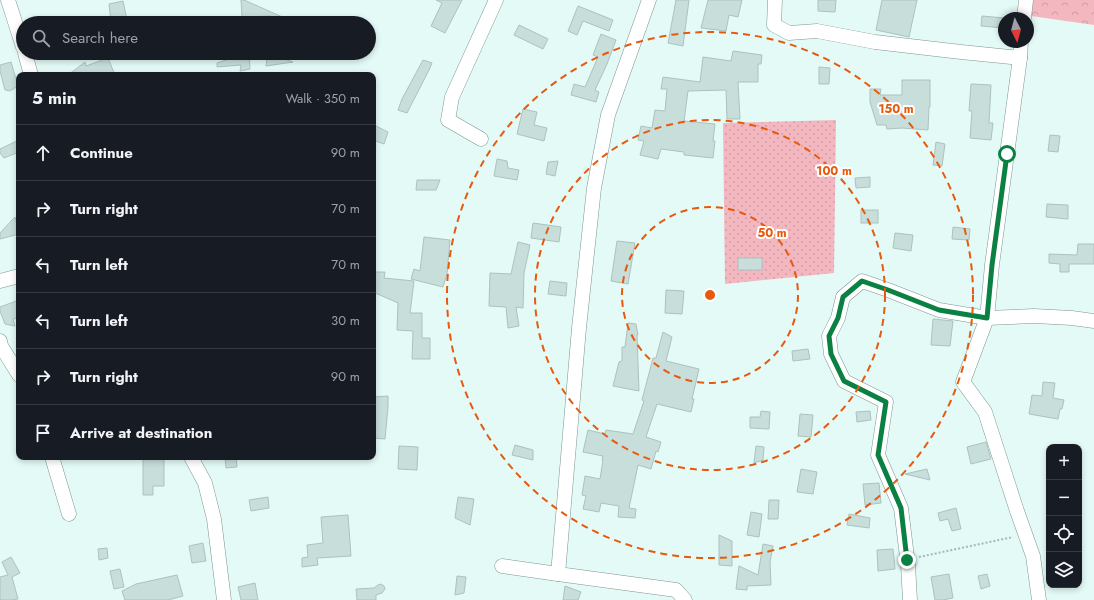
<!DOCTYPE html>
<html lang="en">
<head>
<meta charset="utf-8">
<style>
  body { margin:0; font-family:Jost,sans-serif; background:#242831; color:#f1f3f6 }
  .controls { position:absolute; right:12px; bottom:12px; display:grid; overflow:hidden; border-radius:8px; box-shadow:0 2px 6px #0003 }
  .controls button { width:36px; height:36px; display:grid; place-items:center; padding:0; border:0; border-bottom:1px solid #363941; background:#171b24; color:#f1f3f6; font:20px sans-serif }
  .compass { position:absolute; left:998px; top:12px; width:36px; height:36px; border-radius:50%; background:#171b24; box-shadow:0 2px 6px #0003; rotate:174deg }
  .stop { position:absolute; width:12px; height:12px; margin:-9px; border:3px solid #0b8043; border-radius:50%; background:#fff }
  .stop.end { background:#0b8043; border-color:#fff; box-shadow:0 1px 4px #0008 }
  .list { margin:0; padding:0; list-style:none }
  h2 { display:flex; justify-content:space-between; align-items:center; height:52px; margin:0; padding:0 16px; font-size:17px }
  h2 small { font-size:13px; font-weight:400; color:#9ea1a6 }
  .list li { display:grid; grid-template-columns:26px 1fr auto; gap:12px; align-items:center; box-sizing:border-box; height:56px; padding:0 16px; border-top:1px solid #363941 }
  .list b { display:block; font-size:15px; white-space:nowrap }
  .list em { font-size:13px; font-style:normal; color:#9ea1a6 }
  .icon { flex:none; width:22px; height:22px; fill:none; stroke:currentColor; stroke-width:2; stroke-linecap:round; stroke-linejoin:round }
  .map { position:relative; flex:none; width:1094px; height:600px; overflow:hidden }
  .search { position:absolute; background:#171b24; box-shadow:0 2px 6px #0003; left:16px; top:16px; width:360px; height:44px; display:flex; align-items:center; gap:10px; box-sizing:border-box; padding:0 14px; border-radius:22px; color:#9ea1a6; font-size:15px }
  .panel { position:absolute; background:#171b24; box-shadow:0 2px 6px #0003; left:16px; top:72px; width:360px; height:388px; border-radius:8px }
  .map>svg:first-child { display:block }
  .forest { fill:url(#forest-crowns) }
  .park { fill:url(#park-dots) }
  .building { fill:#c7dedb; stroke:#acc2bf }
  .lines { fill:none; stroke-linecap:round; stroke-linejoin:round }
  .street-casing { stroke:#7f9592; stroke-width:15 }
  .path { stroke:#a7b9b7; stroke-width:2; stroke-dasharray:2 2; stroke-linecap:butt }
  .street { stroke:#fff; stroke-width:14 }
  .route { stroke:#0b8043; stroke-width:5 }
  .ring { fill:none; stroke:#e8590c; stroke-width:2; stroke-dasharray:7 5 }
  .centre { fill:#e8590c; stroke:#fff; stroke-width:2 }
  .ring-label { font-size:12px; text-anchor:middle; font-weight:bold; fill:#e8590c; stroke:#fff; stroke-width:4; stroke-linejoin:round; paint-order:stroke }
</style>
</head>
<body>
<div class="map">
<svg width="1094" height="600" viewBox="0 0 1094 600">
  <defs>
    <pattern id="forest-crowns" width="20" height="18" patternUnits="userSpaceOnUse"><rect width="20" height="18" fill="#f3b7c0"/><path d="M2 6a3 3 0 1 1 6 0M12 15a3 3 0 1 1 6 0" fill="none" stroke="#d09da5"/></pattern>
    <pattern id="park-dots" width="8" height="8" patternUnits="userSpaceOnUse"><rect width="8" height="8" fill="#f3b7c0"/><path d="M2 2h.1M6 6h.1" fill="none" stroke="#d09da5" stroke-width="1.8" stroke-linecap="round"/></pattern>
  </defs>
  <rect width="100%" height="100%" fill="#e3faf7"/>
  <!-- forest -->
  <polygon class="forest" points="1026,0 1094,0 1094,25 1024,15"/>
  <!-- park -->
  <polygon class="park" points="836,120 834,273 725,284 723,123"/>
  <!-- building -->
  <g class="building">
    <polygon points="241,0 244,0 296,23 270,23 271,16 242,17"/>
    <polygon points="436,0 462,0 445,33 431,26 442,3"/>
    <polygon points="676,0 689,0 683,46 668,43"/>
    <polygon points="708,0 742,0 738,17 729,15 726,31 701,28"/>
    <polygon points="818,0 836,0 835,12 818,11"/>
    <polygon points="882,0 917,0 909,37 876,30"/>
    <polygon points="123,1 127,20 111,22 109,4"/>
    <polygon points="578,6 613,20 609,31 583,21 577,35 568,31"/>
    <polygon points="982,16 1004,18 1004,28 981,26"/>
    <polygon points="519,25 548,39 543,49 514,35"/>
    <polygon points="601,34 616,40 607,64 595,90 599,92 596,102 571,95 574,84 585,87 598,57 593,55"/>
    <polygon points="733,51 762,55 761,64 758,64 758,82 738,82 740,119 727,119 726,90 688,91 684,121 715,124 713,141 715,141 713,158 684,155 684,152 661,149 658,159 640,155 644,141 638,140 641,126 652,128 655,110 665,111 667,89 661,89 663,77 700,82 703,57 731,61"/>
    <polygon points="238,53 249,53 250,69 240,71 241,65 217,67 217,63 238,56"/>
    <polygon points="268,53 279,53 279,57 293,62 266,66"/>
    <polygon points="108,58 115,75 66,75 72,72 85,62 86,66"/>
    <polygon points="423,60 432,63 429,70 407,113 398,110 402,99"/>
    <polygon points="11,62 18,86 10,91 5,90 0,71 0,65"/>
    <polygon points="819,67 830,68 829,84 819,84"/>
    <polygon points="902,80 930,80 930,107 929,107 928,130 902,128 887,129 886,125 877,125 870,102 870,89 881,89 880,95 902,95"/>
    <polygon points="971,84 991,85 989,123 993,123 991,140 970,138 972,111 969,111"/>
    <polygon points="523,109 537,112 534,125 547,128 544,141 517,134"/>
    <polygon points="376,126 388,132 384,144 373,140 373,128 375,129"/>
    <polygon points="1050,135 1060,136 1058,152 1048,151"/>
    <polygon points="19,140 19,152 4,158 0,153 0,149"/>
    <polygon points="936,142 945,144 942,166 933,165"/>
    <polygon points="497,159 507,161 508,168 519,170 517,180 494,176"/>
    <polygon points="558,161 555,176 546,174 548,162"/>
    <polygon points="870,177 870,187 856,188 855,178"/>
    <polygon points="417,180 440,180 436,190 416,190"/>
    <polygon points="1047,204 1068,205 1068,219 1046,217"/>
    <rect x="861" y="210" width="17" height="13"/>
    <polygon points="15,217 19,234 0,239 0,233"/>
    <polygon points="533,223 561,227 559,242 531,238"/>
    <polygon points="953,227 970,229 969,240 952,239"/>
    <polygon points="895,233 913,235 911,251 893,248"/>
    <polygon points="424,237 450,240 447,274 443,287 411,279 414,269 420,271"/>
    <polygon points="617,241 635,243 628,284 611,281"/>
    <polygon points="518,242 530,245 524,273 523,308 516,307 519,326 508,328 506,307 489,306 490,273 511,274"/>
    <polygon points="1078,244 1094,244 1094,264 1069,264 1069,272 1060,272 1060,264 1049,263 1049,254 1077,255"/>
    <rect x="738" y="258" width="24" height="12"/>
    <polygon points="373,272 385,272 384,278 414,281 410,313 422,313 422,338 430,338 430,359 412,359 413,331 397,330 398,303 373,292"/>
    <polygon points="550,281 567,283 566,296 548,294"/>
    <polygon points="666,290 684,291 682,314 665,313"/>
    <polygon points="19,300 19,318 13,319 15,326 5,324 0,311 0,307"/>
    <polygon points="933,319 953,321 950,346 931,345"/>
    <polygon points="628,323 636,324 638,335 637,335 639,391 613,386 619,362 622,361 622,347 625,347"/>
    <polygon points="663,332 672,337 666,361 699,369 692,399 694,399 691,412 657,404 646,437 661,442 658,452 656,451 651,469 638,465 629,508 636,509 635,518 618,517 619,506 601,503 599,512 583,509 586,496 582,495 585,476 600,479 603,460 602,460 603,456 583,452 588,430 605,434 606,430 633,434 644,401 642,400 653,358 656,358"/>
    <polygon points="808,349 810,359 793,361 792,351"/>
    <polygon points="1043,382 1055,383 1053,398 1064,400 1062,409 1060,409 1058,419 1029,414 1032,395 1042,396"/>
    <polygon points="388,396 388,407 385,439 373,438 373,397"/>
    <polygon points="761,411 770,412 769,429 750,428 750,417 760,417"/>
    <polygon points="870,411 871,420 857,422 856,412"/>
    <polygon points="800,414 813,415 811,437 798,436"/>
    <polygon points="986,442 991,459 971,464 967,447"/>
    <polygon points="515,445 533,450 533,460 512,455"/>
    <polygon points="399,446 418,447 417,470 398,469"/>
    <polygon points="756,446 764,447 763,460 754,463"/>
    <polygon points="143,457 164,457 164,486 153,486 153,495 143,495"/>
    <polygon points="225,457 236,457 237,467 226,468"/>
    <polygon points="801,469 817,472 813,494 797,492"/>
    <polygon points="927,469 930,480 905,474"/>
    <polygon points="879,483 881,503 865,505 863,484"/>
    <polygon points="268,497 269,508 251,511 249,500"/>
    <polygon points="458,497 474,499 470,525 455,518"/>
    <polygon points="769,500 779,500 778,519 768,519"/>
    <polygon points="956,508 961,529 952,531 948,519 940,521 938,513"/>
    <polygon points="751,512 762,514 759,537 747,535"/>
    <polygon points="849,514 870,518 869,528 847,525"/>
    <polygon points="348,515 351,556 317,558 318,565 302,567 302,558 308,557 307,545 323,543 321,517"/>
    <polygon points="719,535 732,541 732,566 719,565"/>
    <polygon points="203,543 206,561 192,563 189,546"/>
    <polygon points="763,544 773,546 770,562 771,585 747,586 747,590 736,589 739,566 758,575"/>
    <polygon points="107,548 108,558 99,560 98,549"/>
    <polygon points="893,549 895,569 878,571 877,550"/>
    <polygon points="11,557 20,573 12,577 18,599 11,600 0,600 0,577 8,575 2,562"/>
    <polygon points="120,569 124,587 114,589 110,571"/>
    <polygon points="949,574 953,598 943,600 935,600 931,577"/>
    <polygon points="987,574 990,586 981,589 978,576"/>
    <polygon points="177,575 183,596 168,600 125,600 122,591 136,584"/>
    <polygon points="457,576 466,577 464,593 455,595"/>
    <polygon points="255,583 258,600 241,600 238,587"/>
    <polygon points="381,584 384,586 385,589 382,593 376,595 376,600 357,600 356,589 374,588 378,585"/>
    <polygon points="565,586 581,592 578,600 563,600"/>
  </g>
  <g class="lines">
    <defs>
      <g id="street">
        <polyline points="8,0 23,47"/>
        <polyline points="775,0 774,25 789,33 817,31 875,42 961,52 1020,58 1021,42"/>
        <polyline points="1024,18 1026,0"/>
        <polyline points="25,53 31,75"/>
        <polyline points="1020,58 992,265 987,318 963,382 985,412 1017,511 1033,556 1039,600"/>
        <polyline points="481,139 448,120 452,97 496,0"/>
        <polyline points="0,281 19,276"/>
        <polyline points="0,341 1,346 19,375"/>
        <polyline points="52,457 69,514"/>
        <polyline points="191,457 205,483 214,519 224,600"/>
        <polyline points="502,566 558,574 676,590 685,600"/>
        <polyline points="558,574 579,328 594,188 608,115 649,0"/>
        <polyline points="910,600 908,565 901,508 878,455 886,402 844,381 831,354 829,336 838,318 843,297 862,281 888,290 939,310 987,318 1034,316 1072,318 1094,321"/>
      </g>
    </defs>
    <!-- street casing -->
    <use href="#street" class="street-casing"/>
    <!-- path -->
    <polyline class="path" points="919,557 1013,537"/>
    <!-- street -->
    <use href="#street" class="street"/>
  </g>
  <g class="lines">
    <!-- route -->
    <polyline class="route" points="907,560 901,508 878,455 886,402 844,381 831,354 829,336 838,318 843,297 862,281 888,290 939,310 987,318 992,265 1007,154"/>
  </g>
  <!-- distance rings -->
  <g class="ring">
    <circle cx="710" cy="295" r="88"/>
    <circle cx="710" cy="295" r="175"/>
    <circle cx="710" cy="295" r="263"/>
  </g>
  <circle cx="710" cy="295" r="6" class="centre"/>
  <g class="ring-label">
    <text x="896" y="113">150 m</text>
    <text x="834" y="175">100 m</text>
    <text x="772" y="237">50 m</text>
  </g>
</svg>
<div class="controls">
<button>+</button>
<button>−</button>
<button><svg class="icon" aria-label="locate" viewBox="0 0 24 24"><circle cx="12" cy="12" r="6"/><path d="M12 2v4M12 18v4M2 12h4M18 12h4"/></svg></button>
<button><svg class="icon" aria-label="layers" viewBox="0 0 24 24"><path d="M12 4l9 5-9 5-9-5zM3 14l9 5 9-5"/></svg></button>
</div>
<svg class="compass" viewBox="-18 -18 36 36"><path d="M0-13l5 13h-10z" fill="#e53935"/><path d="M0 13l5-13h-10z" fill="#9ea1a6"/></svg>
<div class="stop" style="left:1007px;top:154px"></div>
<div class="stop end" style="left:907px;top:560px"></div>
<div class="search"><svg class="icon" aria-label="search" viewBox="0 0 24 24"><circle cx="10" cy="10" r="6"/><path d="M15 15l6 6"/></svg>Search here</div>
<section class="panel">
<h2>5 min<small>Walk · 350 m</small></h2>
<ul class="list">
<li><svg class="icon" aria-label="ahead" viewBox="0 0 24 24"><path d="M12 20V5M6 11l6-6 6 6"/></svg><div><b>Continue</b></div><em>90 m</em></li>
<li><svg class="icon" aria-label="right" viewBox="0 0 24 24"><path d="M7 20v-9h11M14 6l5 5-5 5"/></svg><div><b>Turn right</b></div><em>70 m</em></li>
<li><svg class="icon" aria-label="left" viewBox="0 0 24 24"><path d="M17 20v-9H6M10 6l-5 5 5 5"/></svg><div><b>Turn left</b></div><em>70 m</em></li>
<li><svg class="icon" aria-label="left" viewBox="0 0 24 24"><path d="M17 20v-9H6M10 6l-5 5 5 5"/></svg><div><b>Turn left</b></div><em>30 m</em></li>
<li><svg class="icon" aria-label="right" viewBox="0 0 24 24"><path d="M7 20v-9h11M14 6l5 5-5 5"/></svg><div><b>Turn right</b></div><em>90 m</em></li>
<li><svg class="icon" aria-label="arrive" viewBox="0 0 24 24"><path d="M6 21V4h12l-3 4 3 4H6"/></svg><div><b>Arrive at destination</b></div></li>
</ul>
</section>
</div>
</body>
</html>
